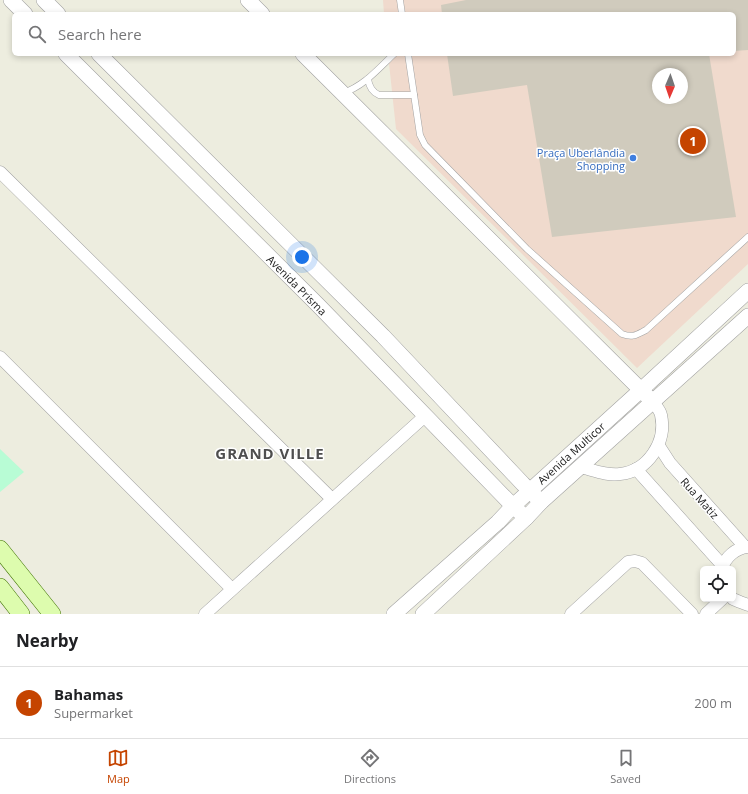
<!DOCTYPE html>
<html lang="en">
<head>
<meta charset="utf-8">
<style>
  body { margin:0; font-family:"Open Sans",sans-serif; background:#f6f6f6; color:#202124 }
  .controls { position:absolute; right:12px; bottom:12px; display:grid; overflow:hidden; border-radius:6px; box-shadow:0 2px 6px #0003 }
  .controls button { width:36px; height:36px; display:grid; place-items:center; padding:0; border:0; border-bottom:1px solid #e0e0e0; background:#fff; color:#202124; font:20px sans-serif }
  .compass { position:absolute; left:652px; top:68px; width:36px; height:36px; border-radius:50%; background:#fff; box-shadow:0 2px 6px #0003; rotate:182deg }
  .you { position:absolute; left:302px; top:257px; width:14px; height:14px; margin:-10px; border:3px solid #fff; border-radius:50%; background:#1a73e8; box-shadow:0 0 0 6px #1a73e833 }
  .badge { display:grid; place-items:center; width:26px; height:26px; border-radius:50%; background:#c54400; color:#fff; font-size:13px; font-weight:700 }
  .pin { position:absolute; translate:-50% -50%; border:2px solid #fff; box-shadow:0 1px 4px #0006 }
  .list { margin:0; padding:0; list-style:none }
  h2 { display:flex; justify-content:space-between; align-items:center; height:52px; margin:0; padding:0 16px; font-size:17px }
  h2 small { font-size:13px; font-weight:400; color:#757577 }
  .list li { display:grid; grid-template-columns:26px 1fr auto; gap:12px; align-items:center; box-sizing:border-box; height:72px; padding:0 16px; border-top:1px solid #e0e0e0 }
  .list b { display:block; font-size:15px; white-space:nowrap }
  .list p { margin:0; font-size:13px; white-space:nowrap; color:#757577 }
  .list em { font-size:13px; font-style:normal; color:#757577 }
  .icon { flex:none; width:22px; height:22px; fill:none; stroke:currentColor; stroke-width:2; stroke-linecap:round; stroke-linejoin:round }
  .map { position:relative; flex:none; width:748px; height:614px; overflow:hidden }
  .search { position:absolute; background:#fff; box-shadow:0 2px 6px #0003; left:12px; right:12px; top:12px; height:44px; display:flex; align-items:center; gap:10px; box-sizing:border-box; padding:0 14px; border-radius:6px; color:#757577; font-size:15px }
  .sheet { height:124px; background:#fff }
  nav { display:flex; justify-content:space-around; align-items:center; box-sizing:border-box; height:56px; border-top:1px solid #e0e0e0; background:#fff; font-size:11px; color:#757577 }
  nav a { display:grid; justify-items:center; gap:2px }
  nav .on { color:#c54400 }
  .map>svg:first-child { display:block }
  .commercial { fill:#f0dacd; fill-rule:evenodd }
  .park { fill:#b8fcd5 }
  .building { fill:#d0cbbd; fill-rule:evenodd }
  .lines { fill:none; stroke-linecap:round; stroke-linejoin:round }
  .service-casing { stroke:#a2a2a2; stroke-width:7 }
  .minor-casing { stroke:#a2a2a2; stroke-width:13 }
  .tertiary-casing { stroke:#a2a2a2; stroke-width:16 }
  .secondary-casing { stroke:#3f7300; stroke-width:18 }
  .service { stroke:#fff; stroke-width:6 }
  .minor { stroke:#fff; stroke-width:12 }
  .tertiary { stroke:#fff; stroke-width:15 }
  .secondary { stroke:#ddfcae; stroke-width:17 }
  .shop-dot { fill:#3f7fe0; stroke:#fff; stroke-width:1.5 }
  .labels { text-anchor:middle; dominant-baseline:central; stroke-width:3; stroke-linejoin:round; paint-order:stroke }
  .shop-label { font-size:11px; fill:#366cbe; stroke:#fff; text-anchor:end }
  .street-label { font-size:11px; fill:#1b1b1b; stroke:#fff }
  .district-label { font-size:15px; font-weight:bold; letter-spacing:1px; fill:#4e4e4e; stroke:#fff }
</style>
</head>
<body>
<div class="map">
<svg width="748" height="614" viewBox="0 0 748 614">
  <rect width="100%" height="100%" fill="#ededdf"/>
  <!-- commercial -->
  <path class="commercial" d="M383,0H748V264L637,368L396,129L388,54H734V14H384ZM658,74H682V98H658Z"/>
  <!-- park -->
  <polygon class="park" points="0,449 24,472 0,492"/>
  <!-- building -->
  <g class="building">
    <polygon points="466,0 748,0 748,50 734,51 734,14 442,14 441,5"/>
    <path d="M447,54H709L736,217L552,237L527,85L453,96ZM658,74H682V98H658Z"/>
  </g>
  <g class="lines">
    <defs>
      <g id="service">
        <polyline points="400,0 402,14"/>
        <path d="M408,54L420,135L425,145L527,249L622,334C633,338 636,335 646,330L748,237"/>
        <path d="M368,79C369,86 372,92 379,95H414"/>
        <path d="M343,93C364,86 378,69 394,54"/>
      </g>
      <g id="minor">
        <polyline points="0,172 332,499"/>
        <polyline points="0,357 232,589"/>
        <polyline points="659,446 670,463 745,547"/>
        <path d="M580,467C593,470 607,476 620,474C648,471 667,442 661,415C660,410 656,406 653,402"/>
        <polyline points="636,469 723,566"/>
        <path d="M722,569C725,557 736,548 748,547"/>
        <polyline points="733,599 740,602 748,605"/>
        <polyline points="205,614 425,416"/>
        <polyline points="571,614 628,562 635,561 642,563 692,614"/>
        <polyline points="706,614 722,599"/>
      </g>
      <g id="tertiary">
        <polyline points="11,0 25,14"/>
        <polyline points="44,0 58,14"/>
        <polyline points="248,0 262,14"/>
        <polyline points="66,54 318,305 513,506 526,518"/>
        <polyline points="99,54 383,336 523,484 541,502"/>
        <polyline points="303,54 653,402"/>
        <polyline points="394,614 498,522 513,506 641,390 748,291"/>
        <polyline points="423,614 526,518 541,502 748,316"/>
      </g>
      <g id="secondary">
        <polyline points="0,549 52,614"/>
        <polyline points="0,587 21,614"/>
      </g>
    </defs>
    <!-- service casing -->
    <use href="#service" class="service-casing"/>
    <!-- minor casing -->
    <use href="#minor" class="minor-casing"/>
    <!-- tertiary casing -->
    <use href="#tertiary" class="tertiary-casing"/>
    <!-- secondary casing -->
    <use href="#secondary" class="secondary-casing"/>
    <!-- service -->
    <use href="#service" class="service"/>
    <!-- minor -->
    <use href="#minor" class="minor"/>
    <!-- tertiary -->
    <use href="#tertiary" class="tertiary"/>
    <!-- secondary -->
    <use href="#secondary" class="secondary"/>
  </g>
  <!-- markers -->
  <circle class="shop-dot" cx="633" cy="158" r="4"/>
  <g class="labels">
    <!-- shop labels -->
    <g class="shop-label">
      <text x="625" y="152">Praça Uberlândia<tspan x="625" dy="13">Shopping</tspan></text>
    </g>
    <!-- street labels -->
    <g class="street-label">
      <text transform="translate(297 285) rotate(45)">Avenida Prisma</text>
      <text transform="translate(571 453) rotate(-42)">Avenida Multicor</text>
      <text transform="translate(700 498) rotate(48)">Rua Matiz</text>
    </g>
    <!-- district labels -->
    <g class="district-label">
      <text x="270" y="453">GRAND VILLE</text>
    </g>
  </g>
</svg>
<div class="controls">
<button><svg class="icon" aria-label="locate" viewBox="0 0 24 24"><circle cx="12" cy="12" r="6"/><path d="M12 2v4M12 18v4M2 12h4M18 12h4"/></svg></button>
</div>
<svg class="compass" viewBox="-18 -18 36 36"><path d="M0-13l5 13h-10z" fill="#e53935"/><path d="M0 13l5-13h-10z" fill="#757577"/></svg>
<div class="you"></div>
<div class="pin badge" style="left:693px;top:141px">1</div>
<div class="search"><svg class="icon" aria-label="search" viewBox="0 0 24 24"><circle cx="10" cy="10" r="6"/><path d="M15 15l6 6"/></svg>Search here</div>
</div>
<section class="sheet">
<h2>Nearby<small></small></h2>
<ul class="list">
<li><span class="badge">1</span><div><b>Bahamas</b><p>Supermarket</p></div><em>200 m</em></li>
</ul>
</section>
<nav>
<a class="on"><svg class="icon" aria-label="map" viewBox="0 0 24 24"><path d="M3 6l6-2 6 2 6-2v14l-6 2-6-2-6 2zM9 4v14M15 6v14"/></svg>Map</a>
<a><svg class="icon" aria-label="directions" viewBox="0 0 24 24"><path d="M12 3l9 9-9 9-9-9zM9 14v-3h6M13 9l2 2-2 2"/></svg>Directions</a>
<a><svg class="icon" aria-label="saved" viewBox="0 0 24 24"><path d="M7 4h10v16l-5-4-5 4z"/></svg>Saved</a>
</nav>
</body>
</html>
